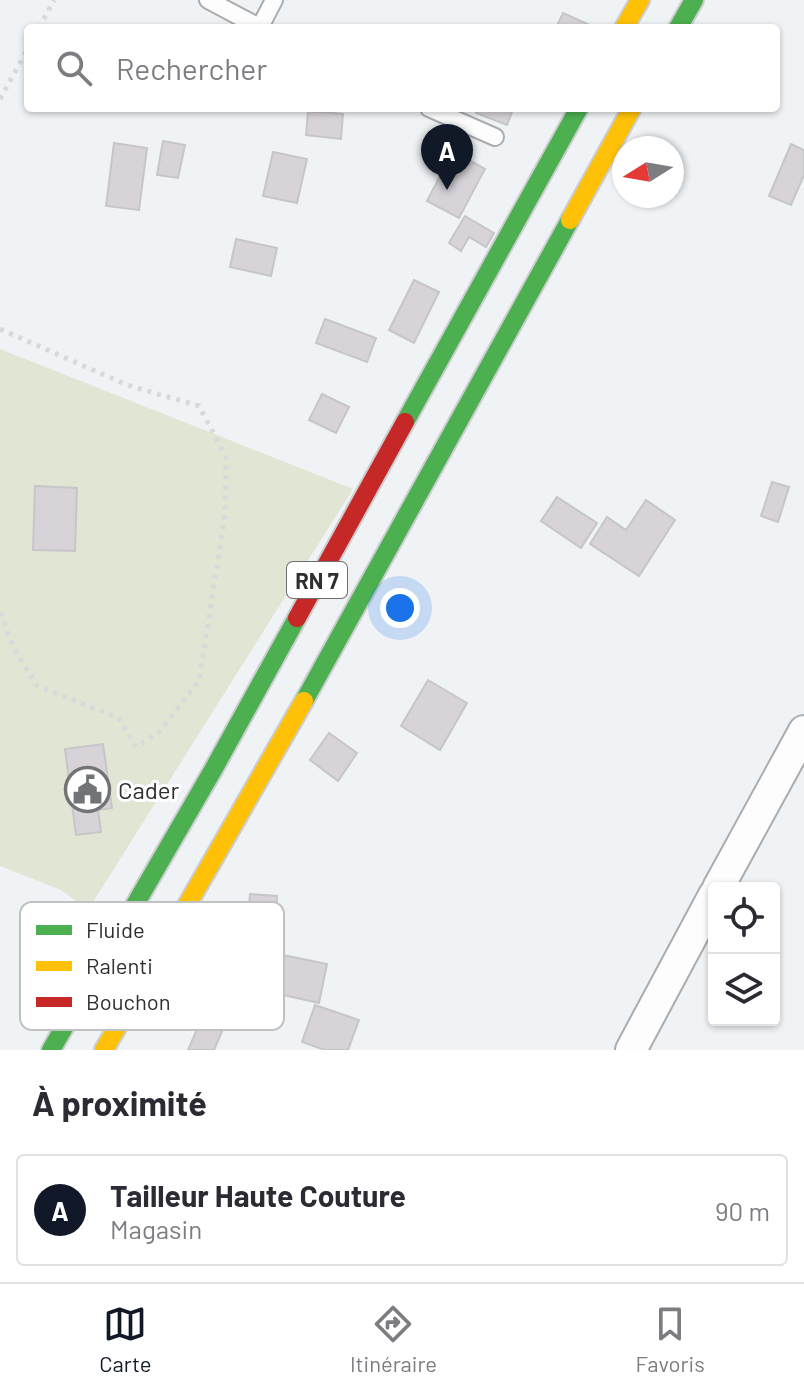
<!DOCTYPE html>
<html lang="fr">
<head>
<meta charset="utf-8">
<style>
  body { margin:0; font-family:Barlow,sans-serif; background:#f2f2f3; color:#2b2b33 }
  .controls { position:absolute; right:24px; bottom:24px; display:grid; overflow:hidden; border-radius:8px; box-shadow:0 2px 6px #0004 }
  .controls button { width:72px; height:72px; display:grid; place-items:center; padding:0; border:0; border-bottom:2px solid #e1e1e2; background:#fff; color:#2b2b33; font:40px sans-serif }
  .compass { position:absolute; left:612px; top:136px; width:72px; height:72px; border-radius:50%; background:#fff; box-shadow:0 2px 6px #0004; rotate:259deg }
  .you { position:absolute; left:400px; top:608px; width:28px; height:28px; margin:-20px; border:6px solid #fff; border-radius:50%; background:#1a73e8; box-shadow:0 0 0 12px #1a73e833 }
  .badge { display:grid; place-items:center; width:52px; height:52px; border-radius:50%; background:#111827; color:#fff; font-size:26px; font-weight:700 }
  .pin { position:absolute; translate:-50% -66px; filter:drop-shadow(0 2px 4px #0008) }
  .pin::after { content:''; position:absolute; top:42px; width:28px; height:24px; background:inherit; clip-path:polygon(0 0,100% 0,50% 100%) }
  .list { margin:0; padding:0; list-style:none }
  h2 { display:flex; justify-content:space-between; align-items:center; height:104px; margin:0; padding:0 32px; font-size:34px }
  h2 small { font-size:26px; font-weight:400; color:#7c7c81 }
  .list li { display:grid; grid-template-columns:52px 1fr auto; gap:24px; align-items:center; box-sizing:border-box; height:112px; margin:0 16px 16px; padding:0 16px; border:2px solid #e1e1e2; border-radius:8px }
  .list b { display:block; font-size:30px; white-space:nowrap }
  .list p { margin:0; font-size:26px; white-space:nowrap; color:#7c7c81 }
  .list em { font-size:26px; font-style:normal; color:#7c7c81 }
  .icon { flex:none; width:44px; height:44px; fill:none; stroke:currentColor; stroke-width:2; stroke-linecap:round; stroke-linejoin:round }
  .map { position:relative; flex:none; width:804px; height:1050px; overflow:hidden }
  .search { position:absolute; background:#fff; box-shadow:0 2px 6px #0004; left:24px; right:24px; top:24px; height:88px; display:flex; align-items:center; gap:20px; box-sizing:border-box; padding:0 28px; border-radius:8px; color:#7c7c81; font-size:30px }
  .sheet { height:232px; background:#fff }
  nav { display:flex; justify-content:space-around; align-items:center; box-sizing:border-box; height:112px; border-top:2px solid #e1e1e2; background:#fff; font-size:22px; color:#7c7c81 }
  nav a { display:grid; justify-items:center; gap:4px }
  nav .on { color:#111827 }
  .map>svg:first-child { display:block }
  .green { fill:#e1e5d4 }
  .building { fill:#d7d3d8; stroke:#c6c6c8; stroke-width:2 }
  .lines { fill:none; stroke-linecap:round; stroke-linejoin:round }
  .lane-casing { stroke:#aaacad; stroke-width:20 }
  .street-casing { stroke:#aaacad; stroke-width:34 }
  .fast-casing { stroke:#cbcdcf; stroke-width:22 }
  .slow-casing { stroke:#cbcdcf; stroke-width:22 }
  .jam-casing { stroke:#cbcdcf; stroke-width:22 }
  .path { stroke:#d8d9da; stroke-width:5; stroke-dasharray:4 6; stroke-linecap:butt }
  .lane { stroke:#fdfdfe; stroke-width:16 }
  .street { stroke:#fdfdfe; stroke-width:30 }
  .fast { stroke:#4caf50; stroke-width:18 }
  .slow { stroke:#ffc107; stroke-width:18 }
  .jam { stroke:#c62828; stroke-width:18 }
  .labels { text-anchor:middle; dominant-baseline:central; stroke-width:6; stroke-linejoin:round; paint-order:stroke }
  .shield { fill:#fff; stroke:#6c6d6f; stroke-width:2 }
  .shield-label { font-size:22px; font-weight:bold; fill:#2d2f31 }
  .poi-label { font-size:24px; fill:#2d2f31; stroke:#fff; text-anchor:start }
  .key { fill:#fff; stroke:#c0c1c1; stroke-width:2 }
  .key-label { font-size:22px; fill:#2d2f31 }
</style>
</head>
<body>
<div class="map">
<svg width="804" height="1050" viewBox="0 0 804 1050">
  <rect width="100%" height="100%" fill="#f0f3f6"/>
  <!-- green -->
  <polygon class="green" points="0,349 353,489 88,910 61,890 0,866"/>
  <!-- building -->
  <g class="building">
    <polygon points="563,13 596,28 556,28"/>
    <polygon points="478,108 506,108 512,112 507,125 476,113"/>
    <polygon points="308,111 343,114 341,139 306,135"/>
    <polygon points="163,141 185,145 178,178 157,175"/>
    <polygon points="114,143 147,148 139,210 106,206"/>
    <polygon points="791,144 804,150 804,175 791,205 769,196"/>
    <polygon points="453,151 485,169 459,218 427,201"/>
    <polygon points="273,152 307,159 297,203 263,196"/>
    <polygon points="465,216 494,233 486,247 469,237 461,251 449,243"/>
    <polygon points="236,239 277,248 271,276 230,267"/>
    <polygon points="414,280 439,292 414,343 389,330"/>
    <polygon points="325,319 376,338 367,362 316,343"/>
    <polygon points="322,394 349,407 336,433 309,420"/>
    <polygon points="772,482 789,487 778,522 761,516"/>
    <polygon points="35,486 77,488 75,551 33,550"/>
    <polygon points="557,497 597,523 581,548 541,521"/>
    <polygon points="646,500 675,520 639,576 590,544 607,517 626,530"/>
    <polygon points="428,680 467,703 440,750 401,726"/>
    <polygon points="329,733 357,753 338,781 310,760"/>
    <polygon points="103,744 112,808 98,810 101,832 76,835 65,749"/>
    <polygon points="250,894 277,896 275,934 247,932"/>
    <polygon points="278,954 327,964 319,1003 270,992"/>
    <polygon points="315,1005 359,1020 348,1050 325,1050 302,1042"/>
    <polygon points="201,1020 223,1029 214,1050 188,1050"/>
  </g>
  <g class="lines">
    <defs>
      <g id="lane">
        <polyline points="208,0 261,28"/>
        <polyline points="260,27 274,0"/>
        <polyline points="429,108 495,137"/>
      </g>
      <g id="street">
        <polyline points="718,888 804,731"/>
        <polyline points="631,1050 714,895"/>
      </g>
      <g id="fast">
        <polyline points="678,28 694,0"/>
        <polyline points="405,422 579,108"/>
        <polyline points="304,701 570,220"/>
        <polyline points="51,1050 213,770 297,618"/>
      </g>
      <g id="slow">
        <polyline points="624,28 640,0"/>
        <polyline points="570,220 632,108"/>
        <polyline points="104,1050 304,701"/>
      </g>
      <polyline id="jam" points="297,618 405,422"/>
    </defs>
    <!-- lane casing -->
    <use href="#lane" class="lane-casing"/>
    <!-- street casing -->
    <use href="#street" class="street-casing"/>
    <!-- fast casing -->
    <use href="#fast" class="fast-casing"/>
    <!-- slow casing -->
    <use href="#slow" class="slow-casing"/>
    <!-- jam casing -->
    <use href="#jam" class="jam-casing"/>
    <!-- path -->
    <g class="path">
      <polyline points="39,28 54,0"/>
      <polyline points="0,99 28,48"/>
      <polyline points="0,329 127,385 199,406 226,457 225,515 199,681 158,733 136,747 119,718 37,686 14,649 0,612"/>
    </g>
    <!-- lane -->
    <use href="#lane" class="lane"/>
    <!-- street -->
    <use href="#street" class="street"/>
    <!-- fast -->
    <use href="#fast" class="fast"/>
    <!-- slow -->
    <use href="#slow" class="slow"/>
    <!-- jam -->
    <use href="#jam" class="jam"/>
  </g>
  <!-- icons -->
  <defs>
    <symbol id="civic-ring" viewBox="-11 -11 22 22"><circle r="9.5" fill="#fff" stroke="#717476" stroke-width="1.5"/><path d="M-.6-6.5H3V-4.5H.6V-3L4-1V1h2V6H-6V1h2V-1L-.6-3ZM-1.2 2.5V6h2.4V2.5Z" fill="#717476"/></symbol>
  </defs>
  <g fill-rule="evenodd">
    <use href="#civic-ring" x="62" y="764" width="51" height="51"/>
  </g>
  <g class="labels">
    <!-- shield labels -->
    <rect class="shield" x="287" y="562" width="60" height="36" rx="6"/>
    <g class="shield-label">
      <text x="317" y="580">RN 7</text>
    </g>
    <!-- poi labels -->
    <g class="poi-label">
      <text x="118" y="789">Cader</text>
    </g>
  </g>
  <!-- legend -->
  <rect x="20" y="902" width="264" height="128" rx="12" class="key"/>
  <rect x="36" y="925" width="36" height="10" fill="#4caf50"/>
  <rect x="36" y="961" width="36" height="10" fill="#ffc107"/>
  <rect x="36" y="997" width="36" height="10" fill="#c62828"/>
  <g class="key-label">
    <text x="86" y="938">Fluide</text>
    <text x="86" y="974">Ralenti</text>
    <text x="86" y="1010">Bouchon</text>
  </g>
</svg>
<div class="controls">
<button><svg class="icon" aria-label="locate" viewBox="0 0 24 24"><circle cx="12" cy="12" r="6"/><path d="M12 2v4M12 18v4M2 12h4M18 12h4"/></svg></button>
<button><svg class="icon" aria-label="layers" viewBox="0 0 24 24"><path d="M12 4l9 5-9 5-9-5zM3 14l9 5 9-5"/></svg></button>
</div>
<svg class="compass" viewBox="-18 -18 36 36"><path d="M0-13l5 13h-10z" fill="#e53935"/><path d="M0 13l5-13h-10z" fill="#7c7c81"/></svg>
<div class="you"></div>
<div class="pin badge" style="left:447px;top:190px">A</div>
<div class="search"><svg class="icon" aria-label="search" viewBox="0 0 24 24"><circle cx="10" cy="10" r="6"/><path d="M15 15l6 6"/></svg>Rechercher</div>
</div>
<section class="sheet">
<h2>À proximité<small></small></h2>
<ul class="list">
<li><span class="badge">A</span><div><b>Tailleur Haute Couture</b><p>Magasin</p></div><em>90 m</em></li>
</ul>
</section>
<nav>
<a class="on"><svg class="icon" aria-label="map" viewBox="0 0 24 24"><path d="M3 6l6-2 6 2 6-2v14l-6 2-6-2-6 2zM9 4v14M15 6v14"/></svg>Carte</a>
<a><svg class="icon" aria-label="directions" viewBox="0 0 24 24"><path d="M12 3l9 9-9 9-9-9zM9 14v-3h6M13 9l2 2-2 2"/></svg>Itinéraire</a>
<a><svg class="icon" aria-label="saved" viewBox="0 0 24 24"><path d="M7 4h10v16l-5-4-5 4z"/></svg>Favoris</a>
</nav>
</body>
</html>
